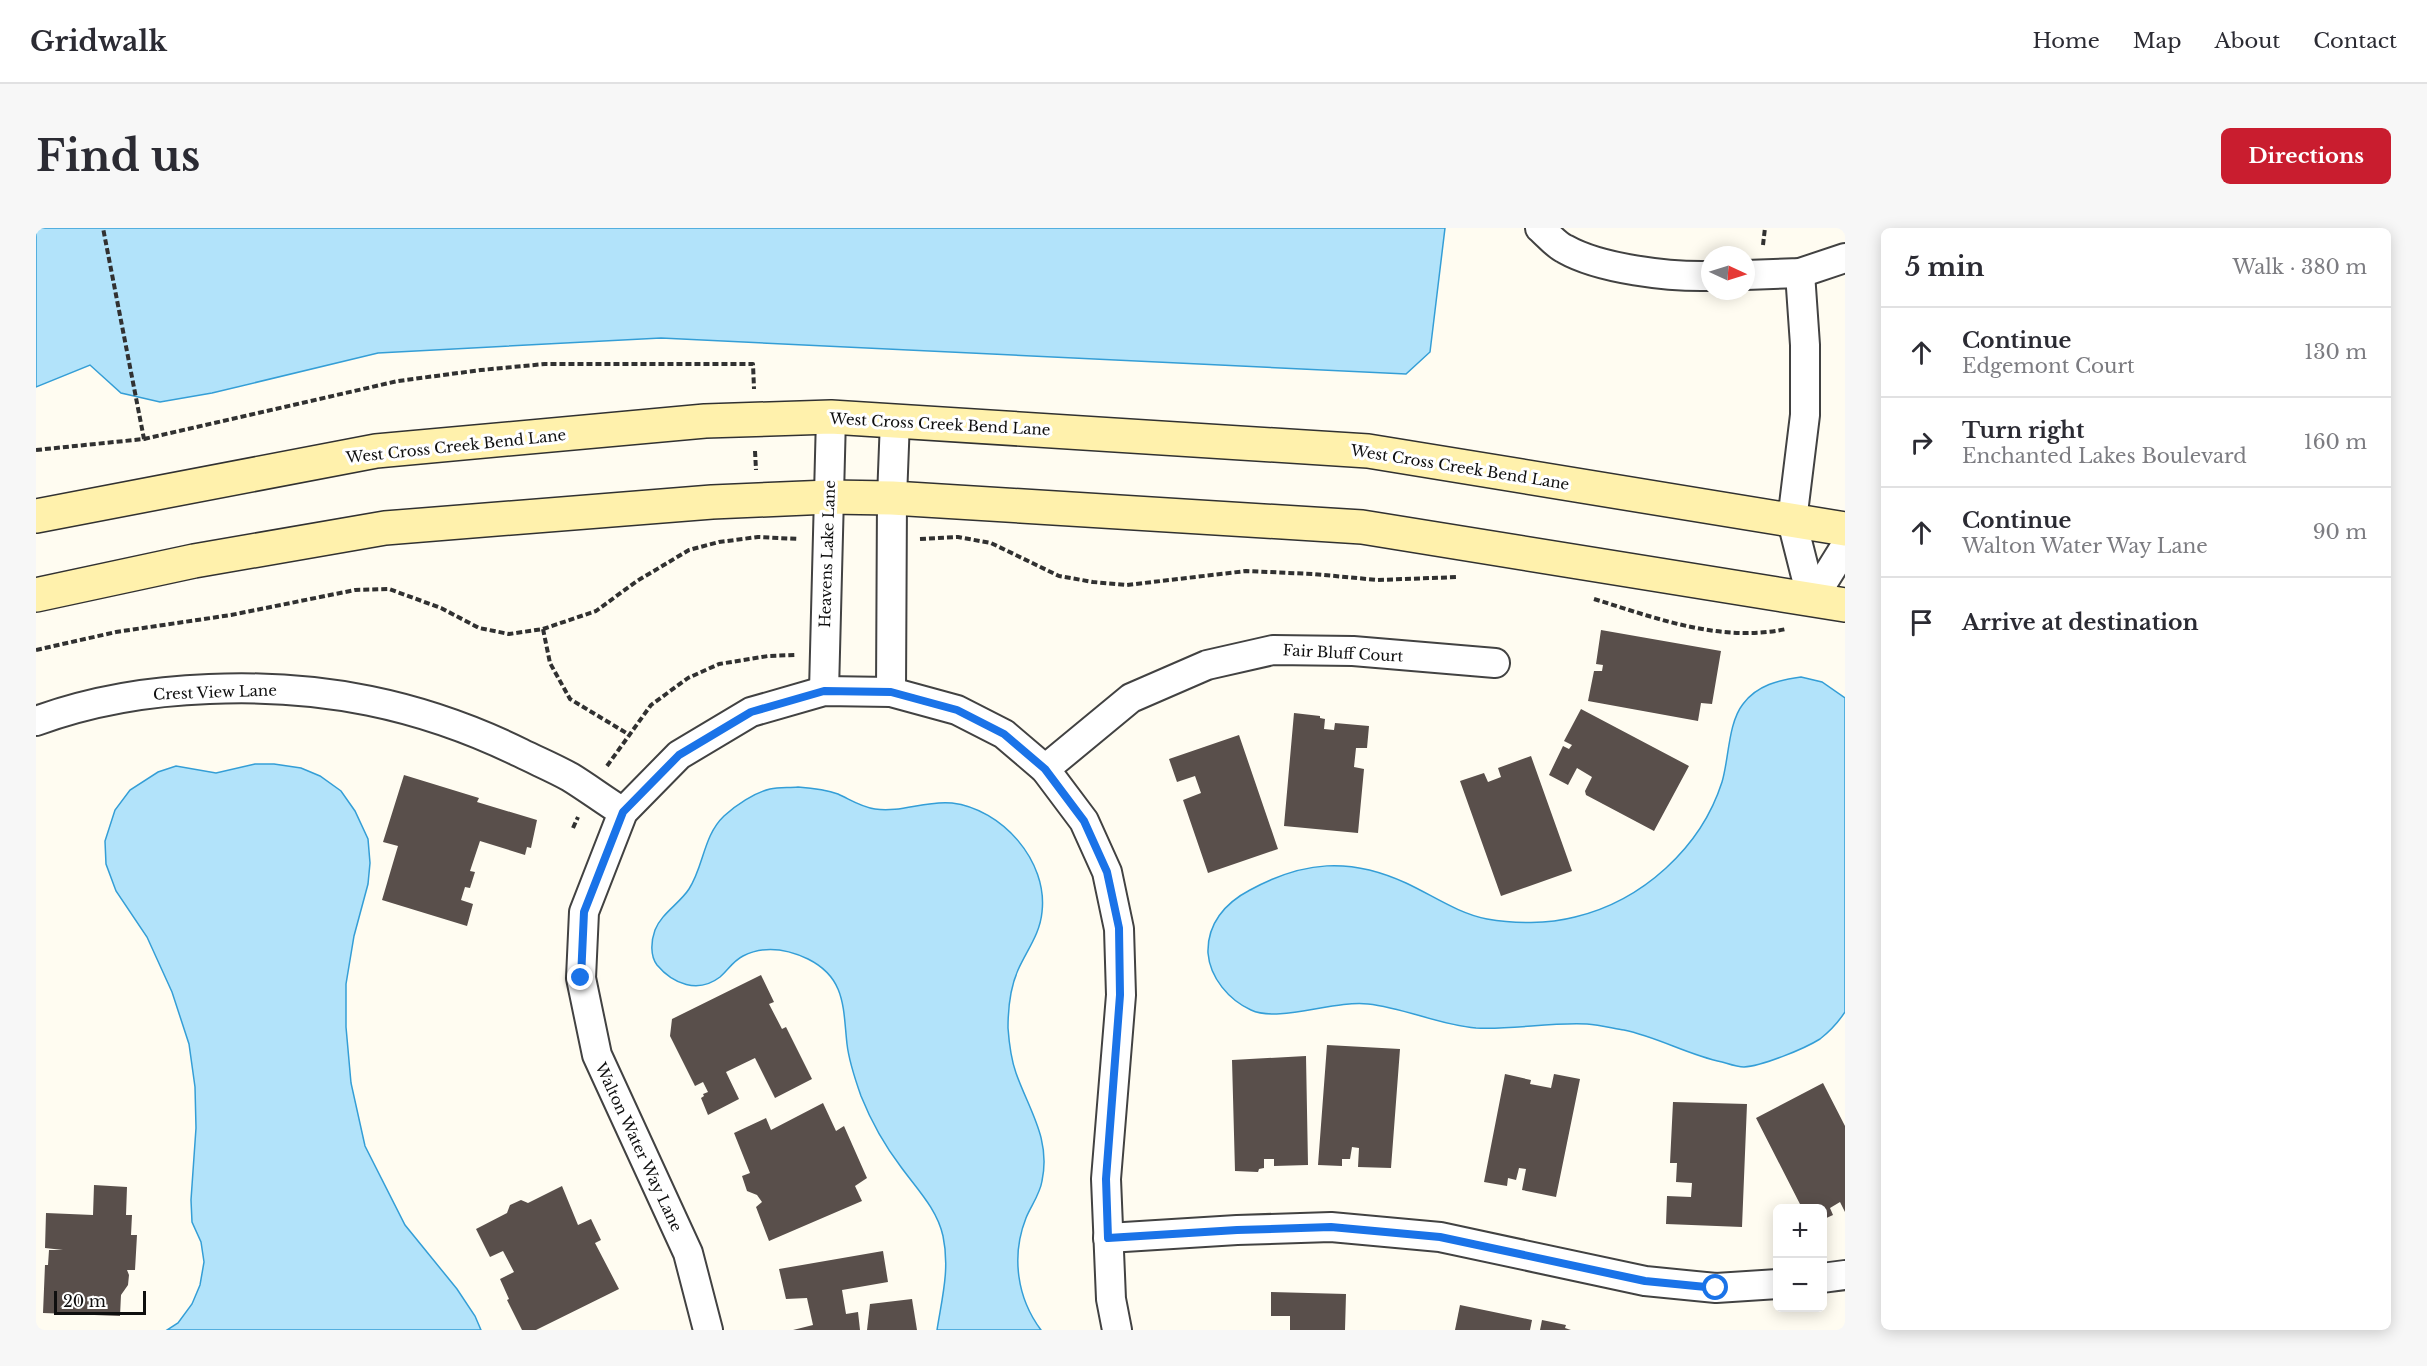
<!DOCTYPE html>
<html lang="en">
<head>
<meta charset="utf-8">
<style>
  body { margin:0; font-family:"Libre Baskerville",serif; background:#f7f7f7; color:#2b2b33 }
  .controls { position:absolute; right:18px; bottom:18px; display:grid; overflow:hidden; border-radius:9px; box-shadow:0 3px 15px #0003 }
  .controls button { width:54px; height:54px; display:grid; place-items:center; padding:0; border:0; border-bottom:2px solid #e1e1e2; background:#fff; color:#2b2b33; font:30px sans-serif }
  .compass { position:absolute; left:1665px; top:18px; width:54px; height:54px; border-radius:50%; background:#fff; box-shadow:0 3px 15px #0003; rotate:94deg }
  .scale { position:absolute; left:18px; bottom:15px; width:92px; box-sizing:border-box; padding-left:6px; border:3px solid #0f0f0f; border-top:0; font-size:16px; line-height:21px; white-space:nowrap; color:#0f0f0f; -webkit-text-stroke:4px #fff; paint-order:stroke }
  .stop { position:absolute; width:18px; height:18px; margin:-14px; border:4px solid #1a73e8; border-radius:50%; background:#fff }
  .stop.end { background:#1a73e8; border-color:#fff; box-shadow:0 2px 6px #0008 }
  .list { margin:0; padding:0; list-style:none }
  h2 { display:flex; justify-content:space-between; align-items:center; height:78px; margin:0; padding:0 24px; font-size:26px }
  h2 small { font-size:20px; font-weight:400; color:#7c7c81 }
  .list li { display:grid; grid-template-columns:39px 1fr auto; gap:18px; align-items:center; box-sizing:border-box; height:90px; padding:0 24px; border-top:2px solid #e1e1e2 }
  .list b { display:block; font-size:22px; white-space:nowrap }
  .list p { margin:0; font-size:20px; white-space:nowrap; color:#7c7c81 }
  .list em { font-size:20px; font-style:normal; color:#7c7c81 }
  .icon { flex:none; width:33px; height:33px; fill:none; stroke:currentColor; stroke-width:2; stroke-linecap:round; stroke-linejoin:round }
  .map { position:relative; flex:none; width:1809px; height:1102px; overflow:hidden; border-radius:9px }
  header { display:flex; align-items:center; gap:36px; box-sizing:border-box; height:84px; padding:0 30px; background:#fff; border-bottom:2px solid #e1e1e2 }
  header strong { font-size:28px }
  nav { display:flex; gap:33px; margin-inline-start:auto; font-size:21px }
  .intro { display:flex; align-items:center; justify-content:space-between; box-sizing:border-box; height:144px; padding:0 36px }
  h1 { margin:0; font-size:42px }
  .button { padding:15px 27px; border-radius:9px; background:#c91d2f; color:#fff; font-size:21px; font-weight:700 }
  main { display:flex; gap:36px; padding:0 36px }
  aside { flex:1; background:#fff; border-radius:9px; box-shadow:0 3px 15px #0003 }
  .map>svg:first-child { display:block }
  .water { fill:#b2e3fa; stroke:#349ed6; stroke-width:1.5 }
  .building { fill:#594f4b }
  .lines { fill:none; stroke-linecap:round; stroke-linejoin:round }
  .minor-casing { stroke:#424242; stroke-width:32 }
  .secondary-casing { stroke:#313131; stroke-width:36 }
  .path { stroke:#313131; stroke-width:4; stroke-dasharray:6 3; stroke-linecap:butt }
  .minor { stroke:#fff; stroke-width:28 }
  .secondary { stroke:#fff1ac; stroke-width:33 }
  .route { stroke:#1a73e8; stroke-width:8 }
  .labels { text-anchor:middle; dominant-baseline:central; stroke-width:6; stroke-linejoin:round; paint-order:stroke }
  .street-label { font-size:15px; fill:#0f0f0f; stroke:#fff }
</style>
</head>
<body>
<header>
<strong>Gridwalk</strong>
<nav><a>Home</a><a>Map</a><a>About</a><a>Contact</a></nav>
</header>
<div class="intro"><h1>Find us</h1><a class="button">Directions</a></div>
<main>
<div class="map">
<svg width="1809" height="1102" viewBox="0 0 1809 1102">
  <rect width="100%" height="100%" fill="#fffcf1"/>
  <!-- water -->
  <g class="water">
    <polygon points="0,0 1409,0 1394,124 1370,146 625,110 342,125 176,165 124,174 85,165 54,137 0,159"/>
    <path d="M1765,449L1786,454L1809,470V784C1803,793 1793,804 1784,811C1768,821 1726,838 1708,839C1701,839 1693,836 1686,834C1652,827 1622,809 1588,802C1576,800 1563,797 1551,796C1514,794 1477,802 1440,800C1403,797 1369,780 1332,776C1298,772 1242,795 1215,782C1193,772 1174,750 1172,725C1171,696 1189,675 1214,662C1267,633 1314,629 1370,655C1396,667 1423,686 1451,691C1478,696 1512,696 1539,689C1606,673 1665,620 1686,554C1693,531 1692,495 1707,476C1721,457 1743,452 1765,449Z"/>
    <polygon points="219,536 238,536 265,540 284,548 305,563 319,583 332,611 334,635 332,656 318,708 310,756 310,799 315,855 329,918 369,997 421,1061 439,1088 445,1102 131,1102 142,1095 156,1076 164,1057 168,1034 165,1014 156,994 155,972 160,900 159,859 153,816 136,764 111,709 80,663 70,636 69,613 79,582 94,562 122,544 140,538 180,545"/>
    <path d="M762,559C776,560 789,561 802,566C815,572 825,579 839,581C865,585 890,572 916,575C966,581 1012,633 1006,684C1004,706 991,722 982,742C974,760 972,780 972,800C973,814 975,831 980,845C993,882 1015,911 1006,953C1004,966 995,978 990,990C975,1028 981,1070 1005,1102H901C906,1070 914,1041 907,1008C901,981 881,961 865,939C849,918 835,893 825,868C819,851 813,834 811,816C807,780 810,750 772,731C751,721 729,717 707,728C697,733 692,742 684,749C662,766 637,756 621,737C614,728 615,713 619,702C625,686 644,675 653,661C668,638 667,608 688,588C700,577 718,565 734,561C743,559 753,560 762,559Z"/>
  </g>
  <!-- building -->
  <g class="building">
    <polygon points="1565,402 1685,423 1676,476 1665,475 1662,493 1552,473 1558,443 1566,443 1567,437 1560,436"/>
    <polygon points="1545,481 1653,538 1618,603 1550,567 1549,563 1556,549 1541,540 1532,557 1513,547 1527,518 1533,521 1536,517 1528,513"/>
    <polygon points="1258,485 1284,488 1284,490 1289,491 1288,501 1298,502 1299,495 1333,498 1331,520 1320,520 1318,539 1328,541 1322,605 1248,598"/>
    <polygon points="1203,507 1242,621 1172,645 1147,572 1165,565 1159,548 1141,554 1133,531"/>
    <polygon points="1495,528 1536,643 1465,668 1424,553 1448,545 1452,554 1465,549 1462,540"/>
    <polygon points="368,547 443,570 441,574 501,592 495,620 491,619 489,627 444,613 434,643 439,644 434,660 429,659 425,672 437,676 431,698 346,672 362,618 347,614"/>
    <polygon points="725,747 738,774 733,776 746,801 750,799 776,851 739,870 719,830 690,844 703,871 672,887 665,870 668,868 667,866 672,864 667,854 659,858 634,808 636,791"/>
    <polygon points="1291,817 1364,821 1355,940 1322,939 1323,920 1316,919 1314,931 1306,931 1306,938 1282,937"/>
    <polygon points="1270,828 1272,937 1238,938 1238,931 1228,931 1228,940 1223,941 1222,944 1199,943 1196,832"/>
    <polygon points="1469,846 1495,852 1494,856 1515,860 1518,846 1544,851 1520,969 1486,962 1490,941 1483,940 1480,952 1472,950 1471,958 1448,954"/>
    <polygon points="1787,855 1809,898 1809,984 1804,974 1794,980 1797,987 1786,992 1786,980 1766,980 1720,890"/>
    <polygon points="1637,874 1711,876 1706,999 1630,996 1631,968 1655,969 1656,955 1640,954 1641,935 1634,935"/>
    <polygon points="787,875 800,903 808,898 831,950 819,958 826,973 733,1013 720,979 726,974 721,967 711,963 706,948 714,945 698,905 730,890 735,902"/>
    <polygon points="58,957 91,959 90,987 96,987 95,1007 101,1007 99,1042 91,1042 93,1047 92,1057 85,1067 84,1088 7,1085 9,1037 12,1037 13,1022 27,1022 9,1020 10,985 57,987"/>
    <polygon points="526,958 542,997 555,991 565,1012 559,1015 583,1061 500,1102 486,1102 471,1072 473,1071 464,1051 478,1044 467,1023 454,1029 440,1001 471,985 474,977 485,972 492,975"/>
    <polygon points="847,1023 852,1054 806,1062 810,1086 822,1084 824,1102 757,1102 777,1097 771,1070 750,1071 743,1041"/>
    <polygon points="1235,1064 1310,1066 1309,1102 1254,1102 1254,1088 1235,1088"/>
    <polygon points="876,1071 881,1102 831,1102 834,1076"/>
    <polygon points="1424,1077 1496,1092 1494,1102 1419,1102"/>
    <polygon points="1506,1092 1530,1097 1529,1100 1535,1102 1504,1102"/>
  </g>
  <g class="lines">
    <defs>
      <g id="minor">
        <path d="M1504,0C1512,7 1520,17 1529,21C1564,41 1633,49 1674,48"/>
        <polyline points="1764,45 1769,117 1769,187 1756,293 1776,372"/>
        <polyline points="1710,47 1764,45 1809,30"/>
        <polyline points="1776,372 1809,319"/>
        <polyline points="788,463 795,189"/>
        <polyline points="855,464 856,270 859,192"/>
        <path d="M0,493C55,473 115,463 173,461C284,456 385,476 485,525C501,533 518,540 534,549C552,560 569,573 587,584"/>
        <polyline points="1009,541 1095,470 1171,437 1237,422 1317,423 1459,435"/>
        <polyline points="1072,1010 1201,1002 1295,999 1404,1009 1609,1053 1680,1060 1742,1056"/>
        <polyline points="1786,1050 1809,1047"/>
        <polyline points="672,1102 652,1025 561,827 545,750 548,684 587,584 643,527 715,484 788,463 855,464 921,482 968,506 1009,541 1048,593 1071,644 1083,701 1085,767 1070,951 1075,1071 1081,1102"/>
      </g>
      <g id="secondary">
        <polyline points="0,288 340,223 669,193 795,189 1332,223 1809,301"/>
        <polyline points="0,367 158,333 349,300 676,274 793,269 856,270 1326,299 1809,377"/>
      </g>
    </defs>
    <!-- minor casing -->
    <use href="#minor" class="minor-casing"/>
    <!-- secondary casing -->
    <use href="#secondary" class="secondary-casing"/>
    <!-- path -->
    <g class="path">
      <polyline points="1727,17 1729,0"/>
      <polyline points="108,211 362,153 445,142 509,136 717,136 718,161"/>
      <polyline points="0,222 108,211 67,0"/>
      <polyline points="719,223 720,242"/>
      <polyline points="884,311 922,309 955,315 1023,348 1057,354 1091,357 1210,343 1277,346 1342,352 1422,349"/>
      <path d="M1558,371C1620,390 1684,415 1750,401"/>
      <polyline points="507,401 514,435 534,471 592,506"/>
      <polyline points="0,422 80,404 195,387 319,362 353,361 405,380 443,400 473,406 507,401 560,383 601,353 653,322 683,314 722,309 763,311"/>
      <polyline points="571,538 615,477 652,450 683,436 732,428 759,427"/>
      <polyline points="537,600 542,589"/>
    </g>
    <!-- minor -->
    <use href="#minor" class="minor"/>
    <!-- secondary -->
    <use href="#secondary" class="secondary"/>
  </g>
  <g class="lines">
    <!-- route -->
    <polyline class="route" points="545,750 548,684 587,584 643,527 715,484 788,463 855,464 921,482 968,506 1009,541 1048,593 1071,644 1083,700 1084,767 1070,951 1072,1010 1201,1002 1295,999 1404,1009 1609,1053 1680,1060"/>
  </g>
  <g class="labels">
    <!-- street labels -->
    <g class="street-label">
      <text transform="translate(904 196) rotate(3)">West Cross Creek Bend Lane</text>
      <text transform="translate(420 218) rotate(-6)">West Cross Creek Bend Lane</text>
      <text transform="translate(1424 239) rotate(9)">West Cross Creek Bend Lane</text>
      <text transform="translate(791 326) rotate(-88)">Heavens Lake Lane</text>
      <text transform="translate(1307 425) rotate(3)">Fair Bluff Court</text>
      <text transform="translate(179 464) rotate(-2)">Crest View Lane</text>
      <text transform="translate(603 919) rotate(65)">Walton Water Way Lane</text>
    </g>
  </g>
</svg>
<div class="controls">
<button>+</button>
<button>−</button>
</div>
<svg class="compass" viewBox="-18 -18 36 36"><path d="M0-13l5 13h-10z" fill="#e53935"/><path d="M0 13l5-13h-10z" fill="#7c7c81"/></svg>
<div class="scale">20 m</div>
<div class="stop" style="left:1680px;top:1060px"></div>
<div class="stop end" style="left:545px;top:750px"></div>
</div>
<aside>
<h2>5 min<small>Walk · 380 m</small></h2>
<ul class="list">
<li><svg class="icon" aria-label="ahead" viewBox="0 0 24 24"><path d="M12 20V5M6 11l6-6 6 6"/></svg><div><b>Continue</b><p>Edgemont Court</p></div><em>130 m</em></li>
<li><svg class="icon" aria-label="right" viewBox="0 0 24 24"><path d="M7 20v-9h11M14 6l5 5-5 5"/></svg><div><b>Turn right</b><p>Enchanted Lakes Boulevard</p></div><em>160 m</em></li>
<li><svg class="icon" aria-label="ahead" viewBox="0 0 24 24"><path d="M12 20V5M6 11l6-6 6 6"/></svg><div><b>Continue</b><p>Walton Water Way Lane</p></div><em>90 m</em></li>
<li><svg class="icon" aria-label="arrive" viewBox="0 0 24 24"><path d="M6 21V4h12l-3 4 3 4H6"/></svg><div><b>Arrive at destination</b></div></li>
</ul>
</aside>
</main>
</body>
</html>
